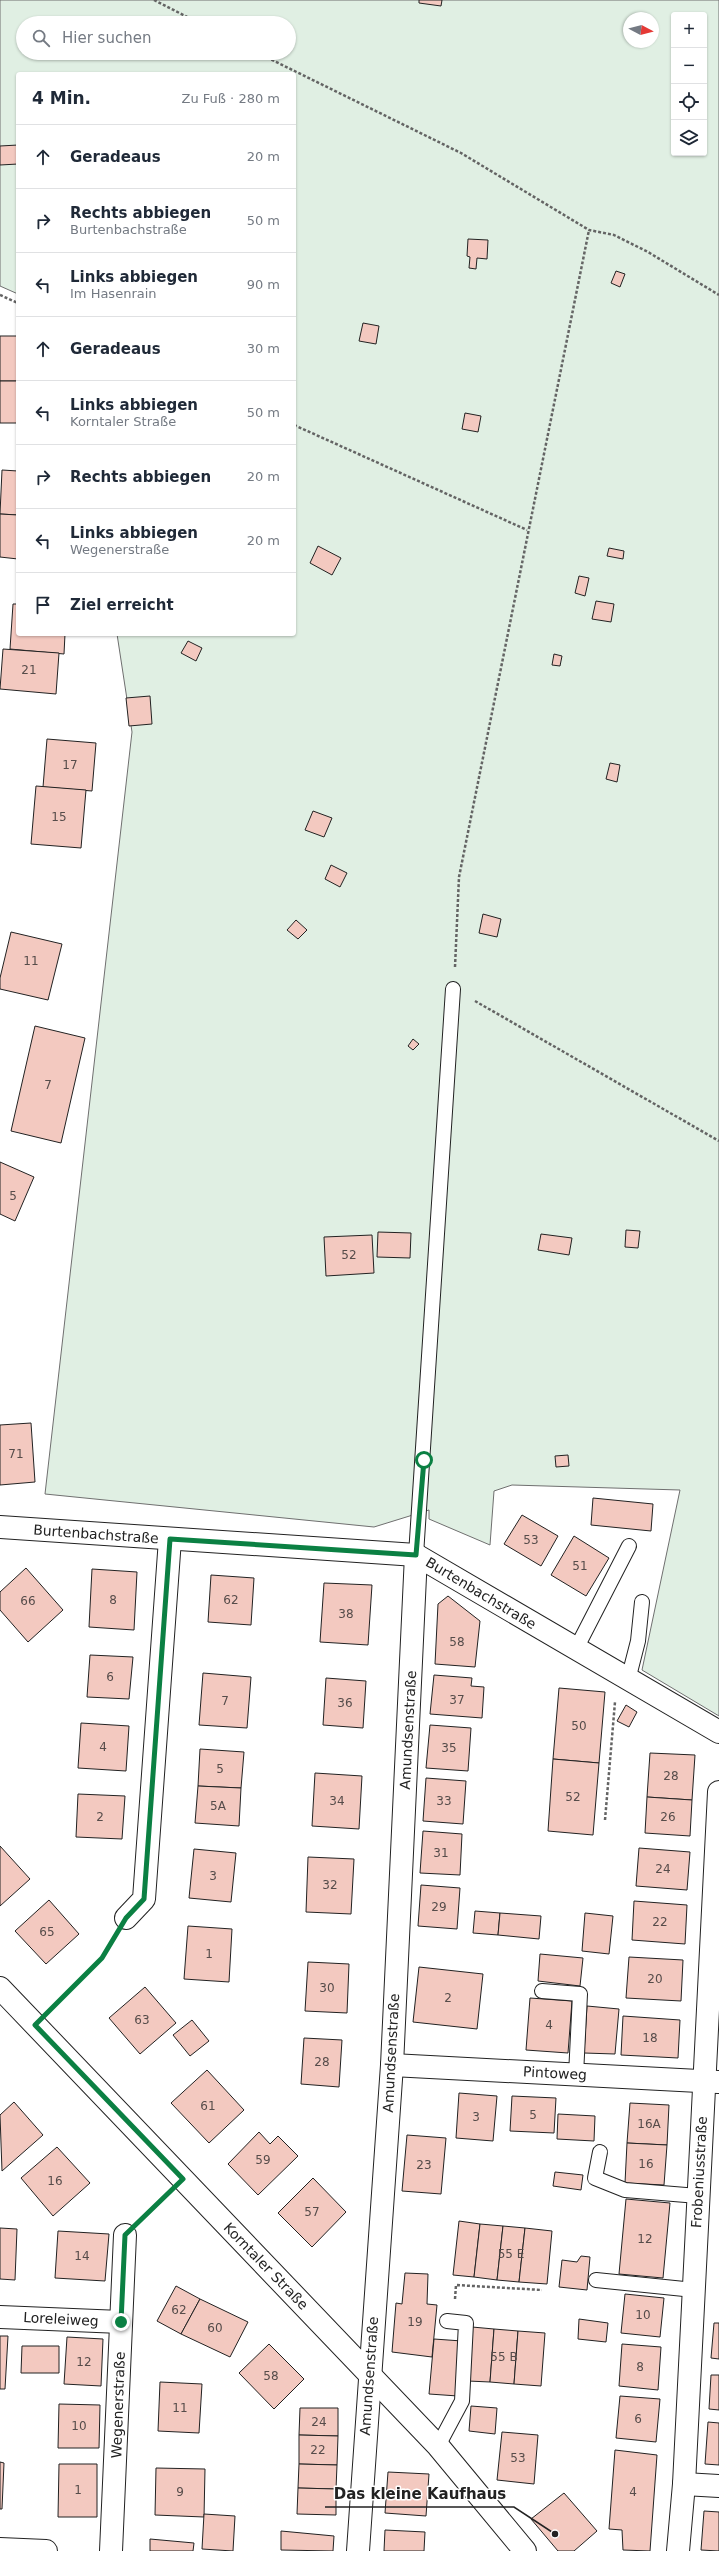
<!DOCTYPE html>
<html lang="de">
<head>
<meta charset="utf-8">
<style>
  body { margin:0; font-family:"DejaVu Sans",sans-serif; background:#f6f6f7; color:#1f2937 }
  .controls { position:absolute; right:12px; top:12px; display:grid; overflow:hidden; border-radius:4px; box-shadow:0 1px 3px #0004 }
  .controls button { width:36px; height:36px; display:grid; place-items:center; padding:0; border:0; border-bottom:1px solid #e0e1e3; background:#fff; color:#1f2937; font:20px sans-serif }
  .compass { position:absolute; left:623px; top:12px; width:36px; height:36px; border-radius:50%; background:#fff; box-shadow:0 1px 3px #0004; rotate:97deg }
  .stop { position:absolute; width:12px; height:12px; margin:-9px; border:3px solid #0b8043; border-radius:50%; background:#fff }
  .stop.end { background:#0b8043; border-color:#fff; box-shadow:0 1px 4px #0008 }
  .list { margin:0; padding:0; list-style:none }
  h2 { display:flex; justify-content:space-between; align-items:center; height:52px; margin:0; padding:0 16px; font-size:17px }
  h2 small { font-size:13px; font-weight:400; color:#747a83 }
  .list li { display:grid; grid-template-columns:26px 1fr auto; gap:12px; align-items:center; box-sizing:border-box; height:64px; padding:0 16px; border-top:1px solid #e0e1e3 }
  .list b { display:block; font-size:15px; white-space:nowrap }
  .list p { margin:0; font-size:13px; white-space:nowrap; color:#747a83 }
  .list em { font-size:13px; font-style:normal; color:#747a83 }
  .icon { flex:none; width:22px; height:22px; fill:none; stroke:currentColor; stroke-width:2; stroke-linecap:round; stroke-linejoin:round }
  .map { position:relative; flex:none; width:719px; height:2551px; overflow:hidden }
  .search { position:absolute; background:#fff; box-shadow:0 1px 3px #0004; left:16px; top:16px; width:280px; height:44px; display:flex; align-items:center; gap:10px; box-sizing:border-box; padding:0 14px; border-radius:22px; color:#747a83; font-size:15px }
  .panel { position:absolute; background:#fff; box-shadow:0 1px 3px #0004; left:16px; top:72px; width:280px; height:564px; border-radius:4px }
  .map>svg:first-child { display:block }
  .green { fill:#e0efe3; stroke:#6f6f6f; fill-rule:evenodd }
  .building { fill:#f3c9c0; stroke:#222 }
  .lines { fill:none; stroke-linecap:round; stroke-linejoin:round }
  .service-casing { stroke:#222; stroke-width:16 }
  .minor-casing { stroke:#222; stroke-width:24 }
  .tertiary-casing { stroke:#222; stroke-width:24 }
  .path { stroke:#646464; stroke-width:2.5; stroke-dasharray:3 2; stroke-linecap:butt }
  .service { stroke:#fff; stroke-width:14 }
  .minor { stroke:#fff; stroke-width:22 }
  .tertiary { stroke:#fff; stroke-width:22 }
  .route { stroke:#0b8043; stroke-width:5 }
  .labels { text-anchor:middle; dominant-baseline:central; stroke-width:3; stroke-linejoin:round; paint-order:stroke }
  .number-label { font-size:12px; fill:#564c4a }
  .street-label { font-size:14px; fill:#222; stroke:#fff }
  .leader { fill:none; stroke:#222; stroke-width:1.5 }
  .callout-dot { fill:#222; stroke:#fff; stroke-width:1.5 }
  .callout-label { font-size:15px; text-anchor:middle; font-weight:bold; fill:#222; stroke:#fff; stroke-width:3; stroke-linejoin:round; paint-order:stroke }
</style>
</head>
<body>
<div class="map">
<svg width="719" height="2551" viewBox="0 0 719 2551">
  <rect width="100%" height="100%" fill="#fff"/>
  <!-- green -->
  <path class="green" d="M0,0H719V1716L642,1670L680,1490L512,1485L494,1491L490,1545L429,1519V1510L374,1527L45,1494L132,732L117,634H294V74H18V294L0,286ZM674,15H704V153H674ZM629,18H653V42H629ZM23,23H289V53H23Z"/>
  <!-- building -->
  <g class="building">
    <polygon points="419,0 442,0 441,6 419,3"/>
    <polygon points="18,145 18,164 0,165 0,146"/>
    <polygon points="468,239 488,240 487,259 477,258 476,269 469,268 470,257 467,256"/>
    <polygon points="616,271 625,274 620,287 611,283"/>
    <polygon points="363,323 379,326 376,344 359,341"/>
    <rect x="0" y="336" width="18" height="45"/>
    <rect x="0" y="381" width="18" height="42"/>
    <polygon points="465,413 481,416 478,432 462,429"/>
    <polygon points="2,470 18,471 18,515 0,514"/>
    <polygon points="0,514 18,515 18,559 0,557"/>
    <polygon points="318,546 341,558 332,575 310,563"/>
    <polygon points="609,548 624,551 623,559 607,556"/>
    <polygon points="579,576 589,578 585,596 575,593"/>
    <polygon points="596,601 614,604 611,622 592,619"/>
    <polygon points="13,604 18,604 18,634 65,634 64,654 10,649"/>
    <polygon points="188,641 202,648 196,661 181,653"/>
    <polygon points="3,649 59,653 56,694 0,689"/>
    <polygon points="554,654 562,656 560,666 552,665"/>
    <polygon points="150,696 152,724 129,726 126,698"/>
    <polygon points="47,739 96,743 92,791 43,787"/>
    <polygon points="610,763 620,765 617,782 606,779"/>
    <polygon points="36,786 86,790 81,848 31,844"/>
    <polygon points="313,811 332,818 324,837 305,830"/>
    <polygon points="331,865 347,873 340,887 325,879"/>
    <polygon points="483,914 501,919 497,937 479,933"/>
    <polygon points="296,920 307,930 298,939 287,930"/>
    <polygon points="11,932 62,944 48,1000 0,989 0,978"/>
    <polygon points="35,1026 85,1038 61,1143 11,1131"/>
    <polygon points="413,1039 419,1044 413,1050 408,1046"/>
    <polygon points="0,1162 34,1177 15,1221 0,1214"/>
    <polygon points="626,1230 640,1231 638,1248 625,1247"/>
    <polygon points="378,1232 411,1233 410,1258 377,1257"/>
    <polygon points="541,1234 572,1238 569,1255 538,1250"/>
    <polygon points="372,1235 374,1273 326,1276 324,1237"/>
    <polygon points="31,1423 35,1482 0,1485 0,1425"/>
    <polygon points="568,1455 569,1466 556,1467 555,1456"/>
    <polygon points="593,1498 653,1504 651,1531 591,1525"/>
    <polygon points="522,1515 558,1536 541,1566 504,1544"/>
    <polygon points="574,1536 609,1558 586,1596 551,1575"/>
    <polygon points="26,1568 63,1610 28,1642 0,1610 0,1592"/>
    <polygon points="92,1569 137,1572 134,1630 89,1627"/>
    <polygon points="211,1575 254,1578 251,1625 208,1622"/>
    <polygon points="324,1583 372,1585 368,1645 320,1642"/>
    <polygon points="448,1596 480,1621 475,1667 435,1664 438,1604"/>
    <polygon points="90,1655 133,1657 129,1699 87,1697"/>
    <polygon points="203,1673 251,1677 247,1728 199,1725"/>
    <polygon points="434,1675 472,1678 471,1686 484,1687 482,1718 430,1714"/>
    <polygon points="326,1678 366,1681 363,1728 323,1725"/>
    <polygon points="559,1688 605,1692 599,1763 553,1759"/>
    <polygon points="626,1705 637,1712 629,1727 617,1721"/>
    <polygon points="81,1723 129,1726 126,1771 78,1768"/>
    <polygon points="430,1725 471,1728 468,1771 426,1768"/>
    <polygon points="200,1749 244,1752 241,1788 198,1786"/>
    <polygon points="650,1753 695,1755 692,1800 647,1797"/>
    <polygon points="553,1759 599,1763 593,1835 548,1831"/>
    <polygon points="315,1773 362,1776 359,1829 312,1826"/>
    <polygon points="426,1778 466,1781 463,1824 423,1821"/>
    <polygon points="198,1786 241,1788 239,1826 195,1823"/>
    <polygon points="78,1794 125,1796 122,1839 76,1837"/>
    <polygon points="647,1797 692,1800 690,1836 645,1833"/>
    <polygon points="423,1831 462,1834 460,1875 420,1873"/>
    <polygon points="0,1846 30,1879 0,1906"/>
    <polygon points="639,1848 690,1852 687,1890 636,1886"/>
    <polygon points="194,1849 236,1853 231,1902 189,1898"/>
    <polygon points="308,1857 354,1859 351,1914 306,1912"/>
    <polygon points="421,1885 460,1888 457,1929 418,1926"/>
    <polygon points="49,1900 79,1934 46,1964 15,1931"/>
    <polygon points="634,1901 687,1905 685,1944 632,1940"/>
    <polygon points="475,1911 500,1913 498,1935 473,1933"/>
    <polygon points="500,1913 541,1916 539,1939 498,1935"/>
    <polygon points="585,1913 613,1916 609,1954 582,1951"/>
    <polygon points="188,1926 232,1929 229,1982 184,1979"/>
    <polygon points="540,1954 583,1958 580,1986 538,1981"/>
    <polygon points="629,1957 683,1960 681,2001 626,1998"/>
    <polygon points="308,1962 349,1964 347,2013 305,2011"/>
    <polygon points="419,1967 483,1974 477,2029 413,2022"/>
    <polygon points="145,1987 176,2023 140,2054 109,2018"/>
    <polygon points="530,1998 572,2001 568,2053 526,2050"/>
    <polygon points="587,2006 619,2009 615,2054 584,2053"/>
    <polygon points="623,2016 680,2020 678,2058 621,2055"/>
    <polygon points="192,2020 209,2041 190,2056 173,2035"/>
    <polygon points="304,2038 342,2040 339,2087 301,2084"/>
    <polygon points="207,2070 244,2110 209,2143 171,2103"/>
    <polygon points="459,2093 497,2096 493,2141 456,2138"/>
    <polygon points="512,2096 556,2098 554,2133 510,2131"/>
    <polygon points="14,2102 43,2135 2,2171 0,2115"/>
    <polygon points="630,2103 669,2105 667,2145 627,2143"/>
    <polygon points="558,2114 595,2116 594,2141 557,2139"/>
    <polygon points="259,2132 270,2144 278,2136 298,2156 258,2195 228,2164"/>
    <polygon points="407,2135 446,2138 441,2194 402,2191"/>
    <polygon points="627,2143 667,2145 664,2185 625,2183"/>
    <polygon points="57,2147 90,2183 53,2216 21,2178"/>
    <polygon points="555,2172 583,2175 581,2190 553,2186"/>
    <polygon points="313,2178 346,2212 312,2247 278,2213"/>
    <polygon points="626,2199 670,2203 663,2278 619,2274"/>
    <polygon points="459,2221 480,2224 474,2277 453,2275"/>
    <polygon points="480,2224 503,2226 497,2280 474,2277"/>
    <polygon points="503,2226 525,2228 519,2282 497,2280"/>
    <polygon points="0,2228 17,2229 15,2280 0,2279"/>
    <polygon points="525,2228 552,2231 547,2284 519,2282"/>
    <polygon points="58,2231 109,2234 105,2281 55,2278"/>
    <polygon points="581,2256 590,2257 587,2290 559,2287 562,2260 577,2262"/>
    <polygon points="405,2273 428,2274 427,2304 437,2305 432,2357 392,2352 396,2303 402,2304"/>
    <polygon points="176,2286 200,2299 181,2334 157,2321"/>
    <polygon points="625,2294 664,2298 660,2337 621,2333"/>
    <polygon points="200,2299 248,2322 230,2357 181,2334"/>
    <polygon points="579,2319 608,2323 606,2342 578,2339"/>
    <polygon points="714,2323 719,2323 719,2359 711,2358"/>
    <polygon points="472,2327 494,2329 490,2382 468,2381"/>
    <polygon points="494,2329 518,2331 514,2384 490,2382"/>
    <polygon points="518,2331 545,2333 541,2386 514,2384"/>
    <polygon points="0,2336 8,2336 5,2389 0,2389"/>
    <polygon points="67,2337 103,2339 101,2386 64,2384"/>
    <polygon points="434,2339 462,2341 458,2396 429,2394"/>
    <polygon points="269,2344 304,2379 274,2409 239,2373"/>
    <polygon points="622,2344 661,2347 658,2390 619,2386"/>
    <polygon points="22,2346 59,2346 59,2373 21,2373"/>
    <polygon points="711,2375 719,2375 719,2410 709,2409"/>
    <polygon points="160,2382 202,2384 199,2433 158,2431"/>
    <polygon points="620,2396 660,2399 656,2442 616,2438"/>
    <polygon points="59,2404 100,2405 99,2448 58,2448"/>
    <polygon points="471,2406 497,2408 495,2434 469,2431"/>
    <polygon points="300,2408 338,2408 338,2436 299,2435"/>
    <polygon points="708,2422 719,2423 719,2465 705,2464"/>
    <polygon points="502,2432 538,2435 534,2484 497,2480"/>
    <polygon points="299,2435 338,2436 337,2465 299,2464"/>
    <polygon points="615,2450 657,2455 650,2551 623,2550 622,2530 609,2529"/>
    <polygon points="0,2462 4,2463 2,2509 0,2509"/>
    <polygon points="59,2464 97,2464 97,2517 58,2517"/>
    <polygon points="299,2464 337,2465 336,2489 298,2488"/>
    <polygon points="156,2468 205,2469 204,2517 155,2515"/>
    <polygon points="388,2472 429,2474 426,2516 385,2513"/>
    <polygon points="298,2488 336,2489 336,2515 297,2514"/>
    <polygon points="564,2493 597,2531 574,2551 558,2551 531,2519"/>
    <polygon points="704,2511 719,2512 719,2551 701,2550"/>
    <polygon points="204,2514 235,2516 233,2551 202,2549"/>
    <polygon points="385,2530 425,2532 424,2551 384,2551"/>
    <polygon points="281,2531 334,2536 333,2551 281,2550"/>
    <polygon points="150,2539 194,2543 193,2551 150,2551"/>
  </g>
  <g class="lines">
    <defs>
      <g id="service">
        <polyline points="416,1555 453,989"/>
        <polyline points="576,1649 629,1546"/>
        <polyline points="628,1680 638,1641 642,1602"/>
        <polyline points="542,1991 580,1994 576,2075"/>
        <polyline points="600,2152 595,2178 625,2190 698,2196"/>
        <polyline points="596,2280 694,2290"/>
        <polyline points="438,2446 462,2401 466,2323 447,2321"/>
      </g>
      <g id="minor">
        <polyline points="0,1527 416,1555 719,1732"/>
        <polyline points="126,1918 144,1899 170,1539"/>
        <polyline points="392,2065 718,2082"/>
        <polyline points="0,2317 121,2322"/>
        <polyline points="684,2484 719,2486"/>
        <polyline points="0,2549 46,2551"/>
        <polyline points="111,2551 125,2235"/>
        <polyline points="358,2551 392,2065 416,1555"/>
        <polyline points="678,2551 684,2484 719,1792"/>
      </g>
      <polyline id="tertiary" points="0,1988 438,2446 525,2551"/>
    </defs>
    <!-- service casing -->
    <use href="#service" class="service-casing"/>
    <!-- minor casing -->
    <use href="#minor" class="minor-casing"/>
    <!-- tertiary casing -->
    <use href="#tertiary" class="tertiary-casing"/>
    <!-- path -->
    <g class="path">
      <polyline points="154,0 199,23"/>
      <polyline points="258,53 461,153 589,230 614,235 648,252 719,295"/>
      <polyline points="0,295 18,303"/>
      <polyline points="294,425 527,530"/>
      <polyline points="455,967 459,877 589,230"/>
      <polyline points="475,1001 719,1141"/>
      <polyline points="605,1820 615,1702"/>
      <polyline points="54,2006 102,1958 113,1940"/>
      <polyline points="144,2216 164,2198"/>
      <polyline points="455,2299 456,2285 542,2290"/>
    </g>
    <!-- service -->
    <use href="#service" class="service"/>
    <!-- minor -->
    <use href="#minor" class="minor"/>
    <!-- tertiary -->
    <use href="#tertiary" class="tertiary"/>
  </g>
  <g class="lines">
    <!-- route -->
    <polyline class="route" points="121,2322 125,2235 183,2179 35,2025 102,1958 126,1918 144,1899 170,1539 416,1555 424,1460"/>
  </g>
  <g class="labels">
    <!-- number labels -->
    <g class="number-label">
      <text x="29" y="670">21</text>
      <text x="70" y="765">17</text>
      <text x="59" y="817">15</text>
      <text x="31" y="961">11</text>
      <text x="48" y="1085">7</text>
      <text x="13" y="1196">5</text>
      <text x="349" y="1255">52</text>
      <text x="16" y="1454">71</text>
      <text x="531" y="1540">53</text>
      <text x="580" y="1566">51</text>
      <text x="113" y="1600">8</text>
      <text x="231" y="1600">62</text>
      <text x="28" y="1601">66</text>
      <text x="346" y="1614">38</text>
      <text x="457" y="1642">58</text>
      <text x="110" y="1677">6</text>
      <text x="457" y="1700">37</text>
      <text x="225" y="1701">7</text>
      <text x="345" y="1703">36</text>
      <text x="579" y="1726">50</text>
      <text x="103" y="1747">4</text>
      <text x="449" y="1748">35</text>
      <text x="220" y="1769">5</text>
      <text x="671" y="1776">28</text>
      <text x="573" y="1797">52</text>
      <text x="337" y="1801">34</text>
      <text x="444" y="1801">33</text>
      <text x="218" y="1806">5A</text>
      <text x="100" y="1817">2</text>
      <text x="668" y="1817">26</text>
      <text x="441" y="1853">31</text>
      <text x="663" y="1869">24</text>
      <text x="213" y="1876">3</text>
      <text x="330" y="1885">32</text>
      <text x="439" y="1907">29</text>
      <text x="660" y="1922">22</text>
      <text x="47" y="1932">65</text>
      <text x="209" y="1954">1</text>
      <text x="655" y="1979">20</text>
      <text x="327" y="1988">30</text>
      <text x="448" y="1998">2</text>
      <text x="142" y="2020">63</text>
      <text x="549" y="2025">4</text>
      <text x="650" y="2038">18</text>
      <text x="322" y="2062">28</text>
      <text x="208" y="2106">61</text>
      <text x="533" y="2115">5</text>
      <text x="476" y="2117">3</text>
      <text x="649" y="2124">16A</text>
      <text x="263" y="2160">59</text>
      <text x="646" y="2164">16</text>
      <text x="424" y="2165">23</text>
      <text x="55" y="2181">16</text>
      <text x="312" y="2212">57</text>
      <text x="645" y="2239">12</text>
      <text x="511" y="2254">55 E</text>
      <text x="82" y="2256">14</text>
      <text x="179" y="2310">62</text>
      <text x="643" y="2315">10</text>
      <text x="415" y="2322">19</text>
      <text x="215" y="2328">60</text>
      <text x="504" y="2357">55 B</text>
      <text x="84" y="2362">12</text>
      <text x="640" y="2367">8</text>
      <text x="271" y="2376">58</text>
      <text x="180" y="2408">11</text>
      <text x="638" y="2419">6</text>
      <text x="319" y="2422">24</text>
      <text x="79" y="2426">10</text>
      <text x="318" y="2450">22</text>
      <text x="518" y="2458">53</text>
      <text x="78" y="2490">1</text>
      <text x="180" y="2492">9</text>
      <text x="633" y="2492">4</text>
    </g>
    <!-- street labels -->
    <g class="street-label">
      <text transform="translate(96 1534) rotate(4)">Burtenbachstraße</text>
      <text transform="translate(481 1593) rotate(31)">Burtenbachstraße</text>
      <text transform="translate(408 1730) rotate(-87)">Amundsenstraße</text>
      <text transform="translate(391 2053) rotate(-87)">Amundsenstraße</text>
      <text transform="translate(555 2073) rotate(3)">Pintoweg</text>
      <text transform="translate(699 2172) rotate(-87)">Frobeniusstraße</text>
      <text transform="translate(266 2266) rotate(46)">Korntaler Straße</text>
      <text transform="translate(61 2319) rotate(3)">Loreleiweg</text>
      <text transform="translate(369 2376) rotate(-86)">Amundsenstraße</text>
      <text transform="translate(118 2405) rotate(-88)">Wegenerstraße</text>
    </g>
  </g>
  <!-- callouts -->
  <path class="leader" d="M555 2534L514 2507H325"/>
  <circle class="callout-dot" cx="555" cy="2534" r="4"/>
  <g class="callout-label">
    <text x="420" y="2499">Das kleine Kaufhaus</text>
  </g>
</svg>
<div class="controls">
<button>+</button>
<button>−</button>
<button><svg class="icon" aria-label="locate" viewBox="0 0 24 24"><circle cx="12" cy="12" r="6"/><path d="M12 2v4M12 18v4M2 12h4M18 12h4"/></svg></button>
<button><svg class="icon" aria-label="layers" viewBox="0 0 24 24"><path d="M12 4l9 5-9 5-9-5zM3 14l9 5 9-5"/></svg></button>
</div>
<svg class="compass" viewBox="-18 -18 36 36"><path d="M0-13l5 13h-10z" fill="#e53935"/><path d="M0 13l5-13h-10z" fill="#747a83"/></svg>
<div class="stop" style="left:424px;top:1460px"></div>
<div class="stop end" style="left:121px;top:2322px"></div>
<div class="search"><svg class="icon" aria-label="search" viewBox="0 0 24 24"><circle cx="10" cy="10" r="6"/><path d="M15 15l6 6"/></svg>Hier suchen</div>
<section class="panel">
<h2>4 Min.<small>Zu Fuß · 280 m</small></h2>
<ul class="list">
<li><svg class="icon" aria-label="ahead" viewBox="0 0 24 24"><path d="M12 20V5M6 11l6-6 6 6"/></svg><div><b>Geradeaus</b></div><em>20 m</em></li>
<li><svg class="icon" aria-label="right" viewBox="0 0 24 24"><path d="M7 20v-9h11M14 6l5 5-5 5"/></svg><div><b>Rechts abbiegen</b><p>Burtenbachstraße</p></div><em>50 m</em></li>
<li><svg class="icon" aria-label="left" viewBox="0 0 24 24"><path d="M17 20v-9H6M10 6l-5 5 5 5"/></svg><div><b>Links abbiegen</b><p>Im Hasenrain</p></div><em>90 m</em></li>
<li><svg class="icon" aria-label="ahead" viewBox="0 0 24 24"><path d="M12 20V5M6 11l6-6 6 6"/></svg><div><b>Geradeaus</b></div><em>30 m</em></li>
<li><svg class="icon" aria-label="left" viewBox="0 0 24 24"><path d="M17 20v-9H6M10 6l-5 5 5 5"/></svg><div><b>Links abbiegen</b><p>Korntaler Straße</p></div><em>50 m</em></li>
<li><svg class="icon" aria-label="right" viewBox="0 0 24 24"><path d="M7 20v-9h11M14 6l5 5-5 5"/></svg><div><b>Rechts abbiegen</b></div><em>20 m</em></li>
<li><svg class="icon" aria-label="left" viewBox="0 0 24 24"><path d="M17 20v-9H6M10 6l-5 5 5 5"/></svg><div><b>Links abbiegen</b><p>Wegenerstraße</p></div><em>20 m</em></li>
<li><svg class="icon" aria-label="arrive" viewBox="0 0 24 24"><path d="M6 21V4h12l-3 4 3 4H6"/></svg><div><b>Ziel erreicht</b></div></li>
</ul>
</section>
</div>
</body>
</html>
